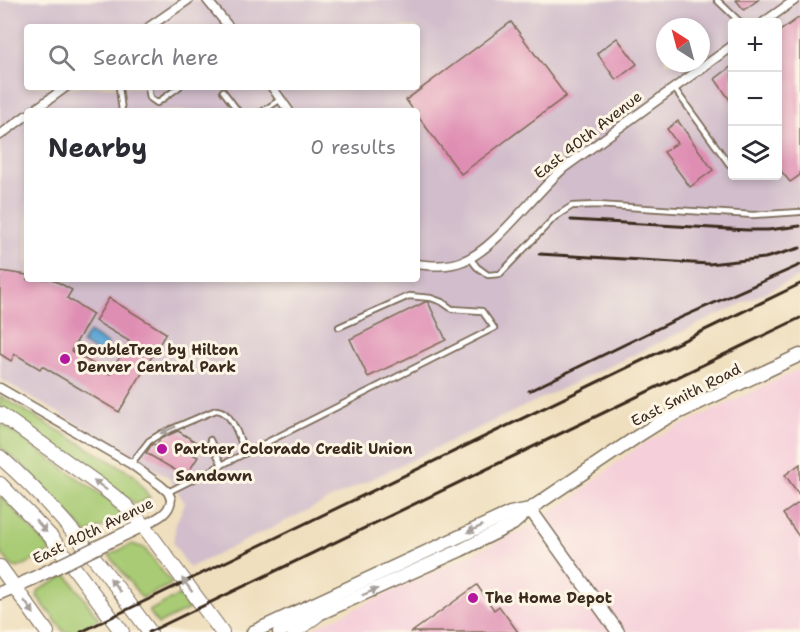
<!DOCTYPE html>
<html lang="en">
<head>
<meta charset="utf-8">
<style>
  body { margin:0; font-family:"Shantell Sans",sans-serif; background:#f7f7f7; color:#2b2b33 }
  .controls { position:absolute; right:18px; top:18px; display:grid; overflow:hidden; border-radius:6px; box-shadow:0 3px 9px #0003 }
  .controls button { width:54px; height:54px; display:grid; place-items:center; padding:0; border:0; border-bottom:2px solid #e1e1e2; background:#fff; color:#2b2b33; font:30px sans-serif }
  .compass { position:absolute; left:656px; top:18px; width:54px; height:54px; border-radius:50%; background:#fff; box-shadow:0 3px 9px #0003; rotate:324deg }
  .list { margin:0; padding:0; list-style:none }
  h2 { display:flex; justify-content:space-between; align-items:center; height:78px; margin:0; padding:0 24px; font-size:26px }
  h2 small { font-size:20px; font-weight:400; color:#7c7c81 }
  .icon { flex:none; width:33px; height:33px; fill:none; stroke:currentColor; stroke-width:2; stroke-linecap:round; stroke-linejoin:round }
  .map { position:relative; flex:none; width:800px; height:632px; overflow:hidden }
  .search { position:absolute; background:#fff; box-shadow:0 3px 9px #0003; left:24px; top:24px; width:396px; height:66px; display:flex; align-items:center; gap:15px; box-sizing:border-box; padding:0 21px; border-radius:6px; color:#7c7c81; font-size:22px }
  .panel { position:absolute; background:#fff; box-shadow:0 3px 9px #0003; left:24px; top:108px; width:396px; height:174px; border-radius:6px }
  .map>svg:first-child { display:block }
  .built { fill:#f5cfda }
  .industrial { fill:#d1bdcb; fill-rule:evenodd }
  .green { fill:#a9cb74; stroke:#727a49; stroke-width:1.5 }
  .water { fill:#5ba5d3; stroke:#4b6878; stroke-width:1.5 }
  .building { fill:#df8eb3 }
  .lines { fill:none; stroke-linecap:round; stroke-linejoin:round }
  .lane-casing { stroke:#7a6956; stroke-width:8 }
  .street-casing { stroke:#7a6956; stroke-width:11 }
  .secondary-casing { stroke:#7a6956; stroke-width:15 }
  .primary-casing { stroke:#7a6956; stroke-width:16 }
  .lane { stroke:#fff; stroke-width:4.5 }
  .street { stroke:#fff; stroke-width:8 }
  .secondary { stroke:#fff; stroke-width:12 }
  .primary { stroke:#fff; stroke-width:14 }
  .rail { stroke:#3b2a1e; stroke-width:3 }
  .secondary-bridge-casing { stroke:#7a6956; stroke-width:15; stroke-linecap:butt }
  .secondary-bridge { stroke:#fff; stroke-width:12 }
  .oneway { fill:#a79f9a }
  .poi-dot { fill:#b5179e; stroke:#fcf5e5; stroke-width:2 }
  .labels { text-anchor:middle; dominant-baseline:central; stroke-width:6; stroke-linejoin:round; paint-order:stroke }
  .street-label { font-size:15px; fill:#3b2a1e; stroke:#fcf5e5 }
  .poi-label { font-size:15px; font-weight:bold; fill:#3b2a1e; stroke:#fcf5e5; text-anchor:start }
  .neighbourhood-label { font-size:16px; font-weight:bold; fill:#3b2a1e; stroke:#fcf5e5 }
</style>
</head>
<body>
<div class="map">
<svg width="800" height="632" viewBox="0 0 800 632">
  <rect width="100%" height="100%" fill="#fcf5e5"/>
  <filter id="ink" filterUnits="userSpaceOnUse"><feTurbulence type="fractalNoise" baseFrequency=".0167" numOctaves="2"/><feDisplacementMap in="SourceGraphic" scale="12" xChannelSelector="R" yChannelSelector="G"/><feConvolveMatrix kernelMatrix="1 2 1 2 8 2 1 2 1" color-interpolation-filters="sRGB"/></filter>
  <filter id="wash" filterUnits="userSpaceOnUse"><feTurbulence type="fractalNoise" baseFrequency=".008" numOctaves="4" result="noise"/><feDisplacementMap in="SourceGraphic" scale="24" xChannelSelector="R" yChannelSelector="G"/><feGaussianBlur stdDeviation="1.35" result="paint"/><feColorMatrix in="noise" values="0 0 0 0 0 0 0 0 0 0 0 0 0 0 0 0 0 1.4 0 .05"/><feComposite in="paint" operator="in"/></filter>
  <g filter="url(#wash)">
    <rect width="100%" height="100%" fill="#efdfbe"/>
    <!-- built -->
    <polygon class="built" points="800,369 800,632 305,632 530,527 576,496 616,463 646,442"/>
    <!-- industrial -->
    <path class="industrial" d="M0,0H800V276L407,462L189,568L173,543L176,523L185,503L168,477L0,379ZM732,22H778V176H732ZM27,27H417V87H27ZM665,27H701V63H665ZM27,111H417V279H27Z"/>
    <!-- green -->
    <g class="green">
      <polygon points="0,396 134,475 150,498 136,504 0,410"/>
      <polygon points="0,423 110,501 121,515 119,519 87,534 29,471 0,447"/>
      <polygon points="0,495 52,551 18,568 12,566 0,552"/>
      <polygon points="132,544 144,548 172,584 142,598 109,555"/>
      <polygon points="67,575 99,619 75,632 64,632 37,596 39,590"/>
      <polygon points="179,595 189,609 158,624 149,611"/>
    </g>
    <!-- water -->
    <polygon class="water" points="89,332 108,344 101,355 82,343"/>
    <g id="blocks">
      <!-- building -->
      <g class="building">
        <polygon points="736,0 758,0 744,10"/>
        <polygon points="800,17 800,175 790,182 777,166 777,33"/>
        <polygon points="511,22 566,96 461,174 417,115 417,111 414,111 406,100"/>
        <polygon points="617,38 637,64 616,80 597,53"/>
        <polygon points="732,66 732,103 715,79"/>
        <polygon points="678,121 713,170 690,187 664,152 677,143 667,129"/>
        <polygon points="0,271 27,275 27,279 52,279 72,290 67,298 93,314 71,351 110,374 129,341 95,321 109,298 166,333 119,412 42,366 40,369 15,354 11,361 0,354"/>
        <polygon points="425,302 428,302 446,340 368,377 350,339"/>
        <polygon points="178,431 196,442 190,453 198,457 188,473 182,469 180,473 146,453 152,444 157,445 160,439"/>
        <polygon points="800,464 800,496 785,475"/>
        <polygon points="800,502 800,538 783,514"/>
        <polygon points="477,585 494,610 499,606 518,632 412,632"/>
      </g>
    </g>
  </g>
  <g filter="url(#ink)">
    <use href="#blocks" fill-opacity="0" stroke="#7a6956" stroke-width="1.5"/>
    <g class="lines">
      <defs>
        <g id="lane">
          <polyline points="717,0 740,22"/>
          <polyline points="119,87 122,111"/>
          <polyline points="148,87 150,98 157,103 179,87"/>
          <polyline points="674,88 729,164"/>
          <polyline points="223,91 238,111"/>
          <polyline points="263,111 281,99"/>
          <polyline points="470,258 477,267 488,275 500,274 555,217 572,206 597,205 753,215 800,212"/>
          <polyline points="210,440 222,465"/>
          <path d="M131,464L149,441L162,433L216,410C232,410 240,440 245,453"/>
          <polyline points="168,492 494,328 482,311 452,309 442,302 431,298 409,296 339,327"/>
        </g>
        <g id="street">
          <polyline points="207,0 229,27"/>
          <polyline points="764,22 795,0"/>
          <polyline points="149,27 188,0"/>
          <polyline points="272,87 289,111"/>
          <polyline points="33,111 66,87"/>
          <polyline points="0,135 27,115"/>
          <path d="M417,264C433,266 448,267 463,261C495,250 536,191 565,167L732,46"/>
          <path d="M0,388L131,464L160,485L168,492L171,499C170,514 156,519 143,525"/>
        </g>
        <g id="secondary">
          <polyline points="530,509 618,632"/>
          <polyline points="116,538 143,525"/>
          <polyline points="0,593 32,579"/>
          <polyline points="253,632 510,513 530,509"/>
          <polyline points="279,632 461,550 513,524 530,509 638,436 665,419 800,355"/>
        </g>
        <g id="primary">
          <polyline points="0,414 105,489 125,505 143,525 222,632"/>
          <path d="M0,457C59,508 104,569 150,632"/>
          <polyline points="0,484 51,537 122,632"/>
          <polyline points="0,567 47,632"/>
          <polyline points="294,632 317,615"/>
        </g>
      </defs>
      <!-- lane casing -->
      <use href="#lane" class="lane-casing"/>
      <!-- street casing -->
      <use href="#street" class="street-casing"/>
      <!-- secondary casing -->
      <use href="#secondary" class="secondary-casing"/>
      <!-- primary casing -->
      <use href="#primary" class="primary-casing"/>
      <!-- lane -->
      <use href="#lane" class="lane"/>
      <!-- street -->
      <use href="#street" class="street"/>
      <!-- secondary -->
      <use href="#secondary" class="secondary"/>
      <!-- primary -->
      <use href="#primary" class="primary"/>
      <!-- rail -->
      <g class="rail">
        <polyline points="571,220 747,230 768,230 800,226"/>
        <polyline points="539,254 709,264 765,258 800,248"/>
        <polyline points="529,391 671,322 800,265"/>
        <polyline points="81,632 800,284"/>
        <polyline points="149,632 800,318"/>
      </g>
      <defs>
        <polyline id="secondary-bridge" points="32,579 116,538"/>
      </defs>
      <!-- secondary-bridge casing -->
      <use href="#secondary-bridge" class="secondary-bridge-casing"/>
      <!-- secondary-bridge -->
      <use href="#secondary-bridge" class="secondary-bridge"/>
    </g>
    <!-- one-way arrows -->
    <defs><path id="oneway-solid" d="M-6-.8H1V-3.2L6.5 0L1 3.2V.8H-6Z" transform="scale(1.5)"/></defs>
    <g class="oneway">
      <use href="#oneway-solid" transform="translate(168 430) rotate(156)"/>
      <use href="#oneway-solid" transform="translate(100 485) rotate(-143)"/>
      <use href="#oneway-solid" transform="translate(41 526) rotate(48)"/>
      <use href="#oneway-solid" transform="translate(475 529) rotate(155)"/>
      <use href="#oneway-solid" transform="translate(115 585) rotate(-126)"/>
      <use href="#oneway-solid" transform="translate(187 585) rotate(-127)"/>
      <use href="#oneway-solid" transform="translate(370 592) rotate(-23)"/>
      <use href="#oneway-solid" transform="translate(29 607) rotate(54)"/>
    </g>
  </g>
  <!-- markers -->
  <g class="poi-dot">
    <circle cx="65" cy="359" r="6"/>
    <circle cx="162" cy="449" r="6"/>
    <circle cx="473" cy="598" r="6"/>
  </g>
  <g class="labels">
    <!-- street labels -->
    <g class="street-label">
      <text transform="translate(588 135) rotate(-38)">East 40th Avenue</text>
      <text transform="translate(686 395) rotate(-27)">East Smith Road</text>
      <text transform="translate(93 531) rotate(-26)">East 40th Avenue</text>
    </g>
    <!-- poi labels -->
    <g class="poi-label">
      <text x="77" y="350">DoubleTree by Hilton<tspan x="77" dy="17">Denver Central Park</tspan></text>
      <text x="174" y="449">Partner Colorado Credit Union</text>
      <text x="485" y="598">The Home Depot</text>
    </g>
    <!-- neighbourhood labels -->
    <g class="neighbourhood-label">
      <text x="214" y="475">Sandown</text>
    </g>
  </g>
</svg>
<div class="controls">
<button>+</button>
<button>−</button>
<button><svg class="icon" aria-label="layers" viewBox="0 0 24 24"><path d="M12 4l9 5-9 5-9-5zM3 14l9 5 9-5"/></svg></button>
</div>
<svg class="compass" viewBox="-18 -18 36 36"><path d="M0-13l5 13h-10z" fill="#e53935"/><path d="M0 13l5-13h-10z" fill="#7c7c81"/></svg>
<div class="search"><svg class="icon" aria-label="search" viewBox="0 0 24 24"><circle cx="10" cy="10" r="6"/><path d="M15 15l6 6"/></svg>Search here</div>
<section class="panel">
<h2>Nearby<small>0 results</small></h2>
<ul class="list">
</ul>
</section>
</div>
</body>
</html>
